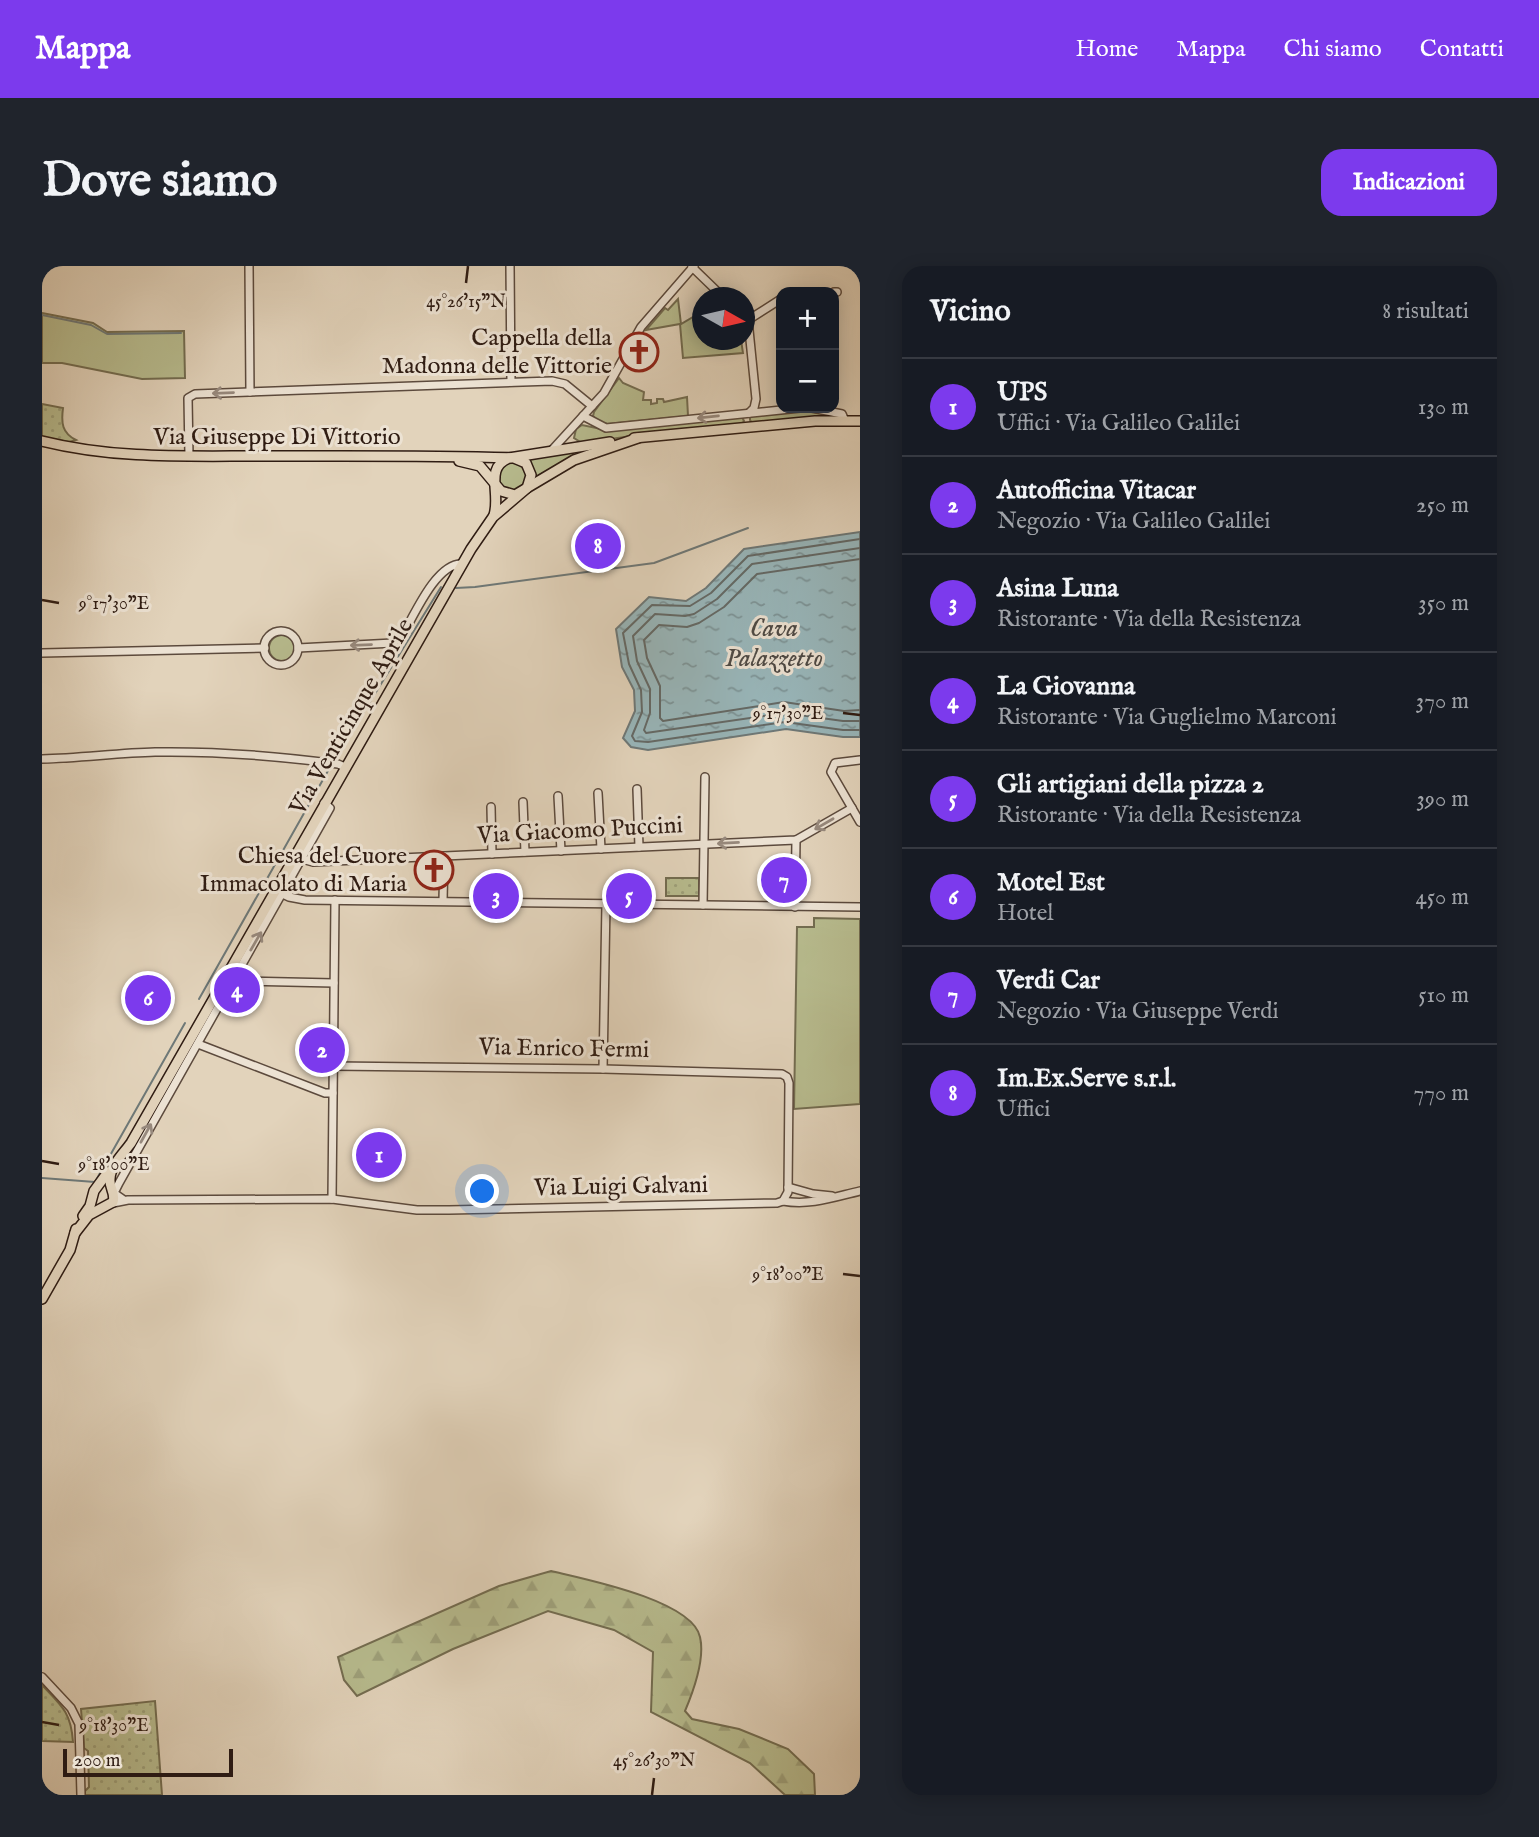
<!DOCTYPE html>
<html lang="it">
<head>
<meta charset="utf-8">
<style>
  body { margin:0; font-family:"IM FELL English",serif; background:#20242c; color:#f1f3f6 }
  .controls { position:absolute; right:21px; top:21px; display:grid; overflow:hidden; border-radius:14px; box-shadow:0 4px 18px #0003 }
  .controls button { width:63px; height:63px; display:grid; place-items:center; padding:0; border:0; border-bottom:2px solid #363941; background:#171b24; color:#f1f3f6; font:35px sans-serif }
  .compass { position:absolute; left:650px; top:21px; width:63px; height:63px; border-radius:50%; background:#171b24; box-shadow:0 4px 18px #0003; rotate:98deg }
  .scale { position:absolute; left:21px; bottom:18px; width:170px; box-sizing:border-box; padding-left:7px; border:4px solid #2f1c13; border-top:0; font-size:19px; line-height:24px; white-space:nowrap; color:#2f1c13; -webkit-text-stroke:5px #ece2d3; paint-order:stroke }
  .you { position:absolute; left:441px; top:926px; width:24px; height:24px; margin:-18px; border:5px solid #fff; border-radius:50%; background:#1a73e8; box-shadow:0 0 0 10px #1a73e833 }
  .badge { display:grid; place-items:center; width:46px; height:46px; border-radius:50%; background:#7c3aed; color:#fff; font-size:23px; font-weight:700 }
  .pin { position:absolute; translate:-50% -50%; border:4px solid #fff; box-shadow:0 2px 7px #0006 }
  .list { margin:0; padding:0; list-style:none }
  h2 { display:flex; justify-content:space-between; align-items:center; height:91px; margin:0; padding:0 28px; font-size:30px }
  h2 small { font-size:23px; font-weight:400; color:#9ea1a6 }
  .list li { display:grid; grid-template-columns:46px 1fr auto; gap:21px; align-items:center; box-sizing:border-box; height:98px; padding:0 28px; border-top:2px solid #363941 }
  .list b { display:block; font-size:26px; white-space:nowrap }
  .list p { margin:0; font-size:23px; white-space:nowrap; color:#9ea1a6 }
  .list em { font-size:23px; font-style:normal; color:#9ea1a6 }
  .map { position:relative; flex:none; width:818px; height:1529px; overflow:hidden; border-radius:21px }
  header { display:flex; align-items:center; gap:42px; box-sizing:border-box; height:98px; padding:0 35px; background:#7c3aed; color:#fff }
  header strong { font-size:33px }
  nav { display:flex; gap:38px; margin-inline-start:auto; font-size:24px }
  .intro { display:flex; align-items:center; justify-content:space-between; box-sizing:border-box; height:168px; padding:0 42px }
  h1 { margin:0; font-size:49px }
  .button { padding:18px 32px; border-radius:21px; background:#7c3aed; color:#fff; font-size:24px; font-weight:700 }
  main { display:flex; gap:42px; padding:0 42px }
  aside { flex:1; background:#171b24; border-radius:21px; box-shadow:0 4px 18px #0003 }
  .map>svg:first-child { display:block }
  .green { fill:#b7bb8e; stroke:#736c50; stroke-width:2 }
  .forest { fill:url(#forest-firs); stroke:#736c50; stroke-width:2 }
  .park { fill:url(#park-dots); stroke:#736c50; stroke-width:2 }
  .water { fill:url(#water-ripples); stroke:#6e7877; stroke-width:2 }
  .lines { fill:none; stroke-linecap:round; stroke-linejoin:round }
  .shore { stroke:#646966; stroke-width:2 }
  .stream { stroke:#6e7877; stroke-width:2 }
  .minor-casing { stroke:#5c4a3d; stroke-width:10 }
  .major-casing { stroke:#2f1c13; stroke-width:12 }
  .minor { stroke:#ece2d3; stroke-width:7 }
  .major { stroke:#e2d3bb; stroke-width:9 }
  .oneway { stroke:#97897d }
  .ticks { fill:none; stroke:#2f1c13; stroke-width:2.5 }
  .labels { text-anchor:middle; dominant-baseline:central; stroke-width:6; stroke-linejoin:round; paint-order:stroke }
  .poi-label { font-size:24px; fill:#2f1c13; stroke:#ece2d3; text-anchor:end }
  .street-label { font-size:24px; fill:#2f1c13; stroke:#ece2d3 }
  .water-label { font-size:26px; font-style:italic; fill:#4e4a45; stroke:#ece2d3 }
  .ticks-label { font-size:18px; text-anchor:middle; fill:#2f1c13; stroke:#ece2d3; stroke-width:6; stroke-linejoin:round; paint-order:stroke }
</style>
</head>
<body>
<header>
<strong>Mappa</strong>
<nav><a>Home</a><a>Mappa</a><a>Chi siamo</a><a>Contatti</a></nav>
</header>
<div class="intro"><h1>Dove siamo</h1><a class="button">Indicazioni</a></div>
<main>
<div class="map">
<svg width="818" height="1529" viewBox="0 0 818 1529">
  <defs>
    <pattern id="forest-firs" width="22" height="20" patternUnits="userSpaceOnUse" patternTransform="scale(1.75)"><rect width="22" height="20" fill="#b7bb8e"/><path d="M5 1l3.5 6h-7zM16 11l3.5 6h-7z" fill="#9ea07a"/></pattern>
    <pattern id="park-dots" width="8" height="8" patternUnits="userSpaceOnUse" patternTransform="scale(1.75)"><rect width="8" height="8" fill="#b7bb8e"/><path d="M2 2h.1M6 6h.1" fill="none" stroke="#9ea07a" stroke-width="1.8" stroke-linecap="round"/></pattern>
    <pattern id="water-ripples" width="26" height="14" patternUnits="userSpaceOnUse" patternTransform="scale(1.75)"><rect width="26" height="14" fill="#98b6ba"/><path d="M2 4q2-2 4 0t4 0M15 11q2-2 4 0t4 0" fill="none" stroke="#7c9396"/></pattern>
  </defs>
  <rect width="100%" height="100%" fill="#e2d3bb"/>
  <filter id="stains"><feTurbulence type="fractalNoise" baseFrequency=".00286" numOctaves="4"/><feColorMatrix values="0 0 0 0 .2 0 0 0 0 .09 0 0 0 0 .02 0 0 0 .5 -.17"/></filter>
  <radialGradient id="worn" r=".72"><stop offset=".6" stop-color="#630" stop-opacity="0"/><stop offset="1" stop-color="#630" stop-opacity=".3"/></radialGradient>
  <!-- green -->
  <g class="green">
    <polygon points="636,33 639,58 651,51 660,51 660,74 699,74 701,87 641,92 638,58 604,64 623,42 626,44"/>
    <polygon points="0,47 51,57 65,66 142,65 143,112 100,113 20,97 0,97"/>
    <polygon points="577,112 581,117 602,126 601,134 609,134 609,138 615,137 615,133 621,133 622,136 645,131 646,150 565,158 557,156 551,150 552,146"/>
    <polygon points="760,145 794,148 793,151 710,157 708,154 708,150"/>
    <polygon points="700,151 702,155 700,158 597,169 540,177 532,172 534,163 540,159 564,164"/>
    <polygon points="531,185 531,190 492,212 491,202 486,193"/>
    <circle cx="470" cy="211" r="14"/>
    <circle cx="240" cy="382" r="13"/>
    <polygon points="772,652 818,653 818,838 752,843 755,661 772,661"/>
  </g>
  <!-- forest -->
  <path class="forest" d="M509,1305C542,1313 650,1334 658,1371C663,1392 651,1426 643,1445L650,1453L697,1463L746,1483L772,1508L773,1529H743L708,1497L609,1446L611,1386L572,1364L506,1345L411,1383L315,1430L302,1414L296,1391L457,1320Z"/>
  <!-- park -->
  <g class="park">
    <path d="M0,138L21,142C19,157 20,167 34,174L27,176L0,171Z"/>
    <rect x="624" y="612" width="33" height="18"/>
    <path d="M0,1419C19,1439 29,1446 31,1476L0,1475Z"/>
    <polygon points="113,1435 120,1529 43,1529 43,1525 47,1521 46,1485 42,1482 39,1443"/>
  </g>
  <!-- water -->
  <polygon class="water" points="818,266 818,471 801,471 744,463 606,484 589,481 581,472 593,445 592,424 580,401 574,363 607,331 644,335 664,322 702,283"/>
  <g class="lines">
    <!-- shore -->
    <g class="shore">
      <polyline points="818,273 706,290 669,327 648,340 610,339 581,367 587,398 599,424 600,446 590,470 593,475 606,476 743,456 801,464 818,464"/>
      <polyline points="818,282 710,298 675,333 652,348 643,350 613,348 591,370 595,395 608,423 608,447 602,464 604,467 743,447 801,455 818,455"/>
      <polyline points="818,293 715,308 682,341 657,357 645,361 617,359 602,374 605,392 618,420 618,452 621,455 742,436 802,445 818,444"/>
    </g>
    <!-- stream -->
    <g class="stream">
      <polyline points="0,49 49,59 65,68 139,67"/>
      <polyline points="414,322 433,321 612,297 706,262"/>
      <polyline points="295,489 399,321"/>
      <polyline points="157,733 287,503"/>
      <polyline points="0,912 53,916 143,757"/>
    </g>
    <defs>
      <g id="minor">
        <polyline points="207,0 208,126"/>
        <polyline points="468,0 469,116"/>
        <polyline points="650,1 682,32"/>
        <polyline points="792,26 795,26"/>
        <polyline points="702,50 706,54 714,133 712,142 707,147"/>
        <polyline points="706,54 739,33"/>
        <polyline points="770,142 800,148 803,155"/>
        <polyline points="541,150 564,162 758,142"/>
        <polyline points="509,185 562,127 599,61 652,0"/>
        <polyline points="147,190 146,132 153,128 510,115 523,118 550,140"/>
        <circle cx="239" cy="382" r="17"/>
        <path d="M256,382L351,377L360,370C372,350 394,297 420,298"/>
        <polyline points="0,387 223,382"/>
        <path d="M0,493C38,492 76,487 113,486C175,485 236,490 296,498L303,501"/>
        <polyline points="818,494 793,497 789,506 818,556"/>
        <polyline points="595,523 597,581"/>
        <polyline points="556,527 559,583"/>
        <polyline points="516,530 519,585"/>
        <polyline points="481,536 483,586"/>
        <polyline points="449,541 450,588"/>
        <polyline points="260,593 271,596 754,574 810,542"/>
        <polyline points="232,624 247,631 263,634 818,641"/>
        <polyline points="401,635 402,590"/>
        <polyline points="661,639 663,511"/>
        <polyline points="753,641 754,574"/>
        <polyline points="193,712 198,715 292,717"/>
        <polyline points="156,778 283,827 291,827"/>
        <polyline points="561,803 564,638"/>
        <polyline points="746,921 771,928 790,930"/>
        <polyline points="290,933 293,634"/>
        <polyline points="82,934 72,927 77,917 288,542 282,537"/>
        <path d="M741,935C768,940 792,931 818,925"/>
        <polyline points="71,937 86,934 290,933 375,944 407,944 735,937 741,935 746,926 747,817 745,811 740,808 561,803 291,800"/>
        <polyline points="0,1411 29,1442 37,1458 39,1529"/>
      </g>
      <g id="major">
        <polyline points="592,172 773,155 818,155"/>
        <path d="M0,175C72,193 143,190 217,190C302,190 387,189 472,192L484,197L489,209L485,222L451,251L429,283L89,877C82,887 68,900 68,913C67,922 74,927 71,936L47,949L33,967"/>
        <polyline points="417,195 438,200 459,225 473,229 532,194 596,172"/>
        <path d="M452,249C459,227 442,202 467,192L568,176"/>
        <polyline points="41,950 48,940 52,925 66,906"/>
        <polyline points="0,1033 28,984 34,963"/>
      </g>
    </defs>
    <!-- minor casing -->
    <use href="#minor" class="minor-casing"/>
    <!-- major casing -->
    <use href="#major" class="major-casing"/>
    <!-- minor -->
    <use href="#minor" class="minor"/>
    <!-- major -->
    <use href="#major" class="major"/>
  </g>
  <!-- one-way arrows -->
  <defs><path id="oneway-shaft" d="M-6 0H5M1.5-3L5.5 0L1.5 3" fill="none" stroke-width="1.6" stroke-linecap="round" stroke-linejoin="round" transform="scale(1.75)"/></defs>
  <g class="oneway">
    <use href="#oneway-shaft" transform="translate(181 127) rotate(178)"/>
    <use href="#oneway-shaft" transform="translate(666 151) rotate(174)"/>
    <use href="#oneway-shaft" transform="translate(319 379) rotate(178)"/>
    <use href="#oneway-shaft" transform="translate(782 558) rotate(150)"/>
    <use href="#oneway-shaft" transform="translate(686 577) rotate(177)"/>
    <use href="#oneway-shaft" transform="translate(214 675) rotate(-60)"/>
    <use href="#oneway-shaft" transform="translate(104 867) rotate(-61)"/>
  </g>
  <!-- ticks -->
  <path class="ticks" d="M424,17L426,0M0,334L17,337M801,447L818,449M0,895L17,898M801,1008L818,1010M0,1456L17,1459M610,1529L612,1512"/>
  <!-- icons -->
  <defs>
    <symbol id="church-ring" viewBox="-11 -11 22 22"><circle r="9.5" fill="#ece2d3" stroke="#8f2418" stroke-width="1.5"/><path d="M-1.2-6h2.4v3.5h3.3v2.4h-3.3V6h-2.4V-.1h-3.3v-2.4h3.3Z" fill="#8f2418"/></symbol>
  </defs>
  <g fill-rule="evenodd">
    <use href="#church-ring" x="575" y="64" width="44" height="44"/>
    <use href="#church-ring" x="370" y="582" width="44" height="44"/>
  </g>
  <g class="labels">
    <!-- poi labels -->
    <g class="poi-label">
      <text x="570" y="72">Cappella della<tspan x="570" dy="28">Madonna delle Vittorie</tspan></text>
      <text x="365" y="590">Chiesa del Cuore<tspan x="365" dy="28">Immacolato di Maria</tspan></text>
    </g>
    <!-- street labels -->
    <g class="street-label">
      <text x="235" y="171">Via Giuseppe Di Vittorio</text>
      <text transform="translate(310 451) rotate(-60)">Via Venticinque Aprile</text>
      <text transform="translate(538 565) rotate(-3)">Via Giacomo Puccini</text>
      <text transform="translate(522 783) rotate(1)">Via Enrico Fermi</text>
      <text transform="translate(579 921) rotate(-1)">Via Luigi Galvani</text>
    </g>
    <!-- water labels -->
    <g class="water-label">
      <text x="732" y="362">Cava<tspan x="732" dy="30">Palazzetto</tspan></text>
    </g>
  </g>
  <g class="ticks-label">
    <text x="424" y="41">45°26'15"N</text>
    <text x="72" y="343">9°17'30"E</text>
    <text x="746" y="453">9°17'30"E</text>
    <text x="72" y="904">9°18'00"E</text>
    <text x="746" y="1014">9°18'00"E</text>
    <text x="72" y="1465">9°18'30"E</text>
    <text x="612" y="1500">45°26'30"N</text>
  </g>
  <rect width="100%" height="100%" filter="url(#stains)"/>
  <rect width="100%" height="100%" fill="url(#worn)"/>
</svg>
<div class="controls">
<button>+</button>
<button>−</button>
</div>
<svg class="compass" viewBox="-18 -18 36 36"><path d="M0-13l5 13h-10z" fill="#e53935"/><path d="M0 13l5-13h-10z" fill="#9ea1a6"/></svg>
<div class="scale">200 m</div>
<div class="you"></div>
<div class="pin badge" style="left:337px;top:889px">1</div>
<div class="pin badge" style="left:280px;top:784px">2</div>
<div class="pin badge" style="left:454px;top:630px">3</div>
<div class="pin badge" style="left:195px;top:724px">4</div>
<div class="pin badge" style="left:587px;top:630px">5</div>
<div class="pin badge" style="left:106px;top:732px">6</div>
<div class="pin badge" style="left:742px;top:614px">7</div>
<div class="pin badge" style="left:556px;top:280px">8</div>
</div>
<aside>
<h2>Vicino<small>8 risultati</small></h2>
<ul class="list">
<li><span class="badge">1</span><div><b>UPS</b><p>Uffici · Via Galileo Galilei</p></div><em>130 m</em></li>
<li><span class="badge">2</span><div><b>Autofficina Vitacar</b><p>Negozio · Via Galileo Galilei</p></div><em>250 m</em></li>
<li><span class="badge">3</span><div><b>Asina Luna</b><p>Ristorante · Via della Resistenza</p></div><em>350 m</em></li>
<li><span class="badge">4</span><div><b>La Giovanna</b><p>Ristorante · Via Guglielmo Marconi</p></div><em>370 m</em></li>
<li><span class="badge">5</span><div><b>Gli artigiani della pizza 2</b><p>Ristorante · Via della Resistenza</p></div><em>390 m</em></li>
<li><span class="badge">6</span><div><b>Motel Est</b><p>Hotel</p></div><em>450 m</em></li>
<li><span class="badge">7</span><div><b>Verdi Car</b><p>Negozio · Via Giuseppe Verdi</p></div><em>510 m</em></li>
<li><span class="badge">8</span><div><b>Im.Ex.Serve s.r.l.</b><p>Uffici</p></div><em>770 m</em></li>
</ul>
</aside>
</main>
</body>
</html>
